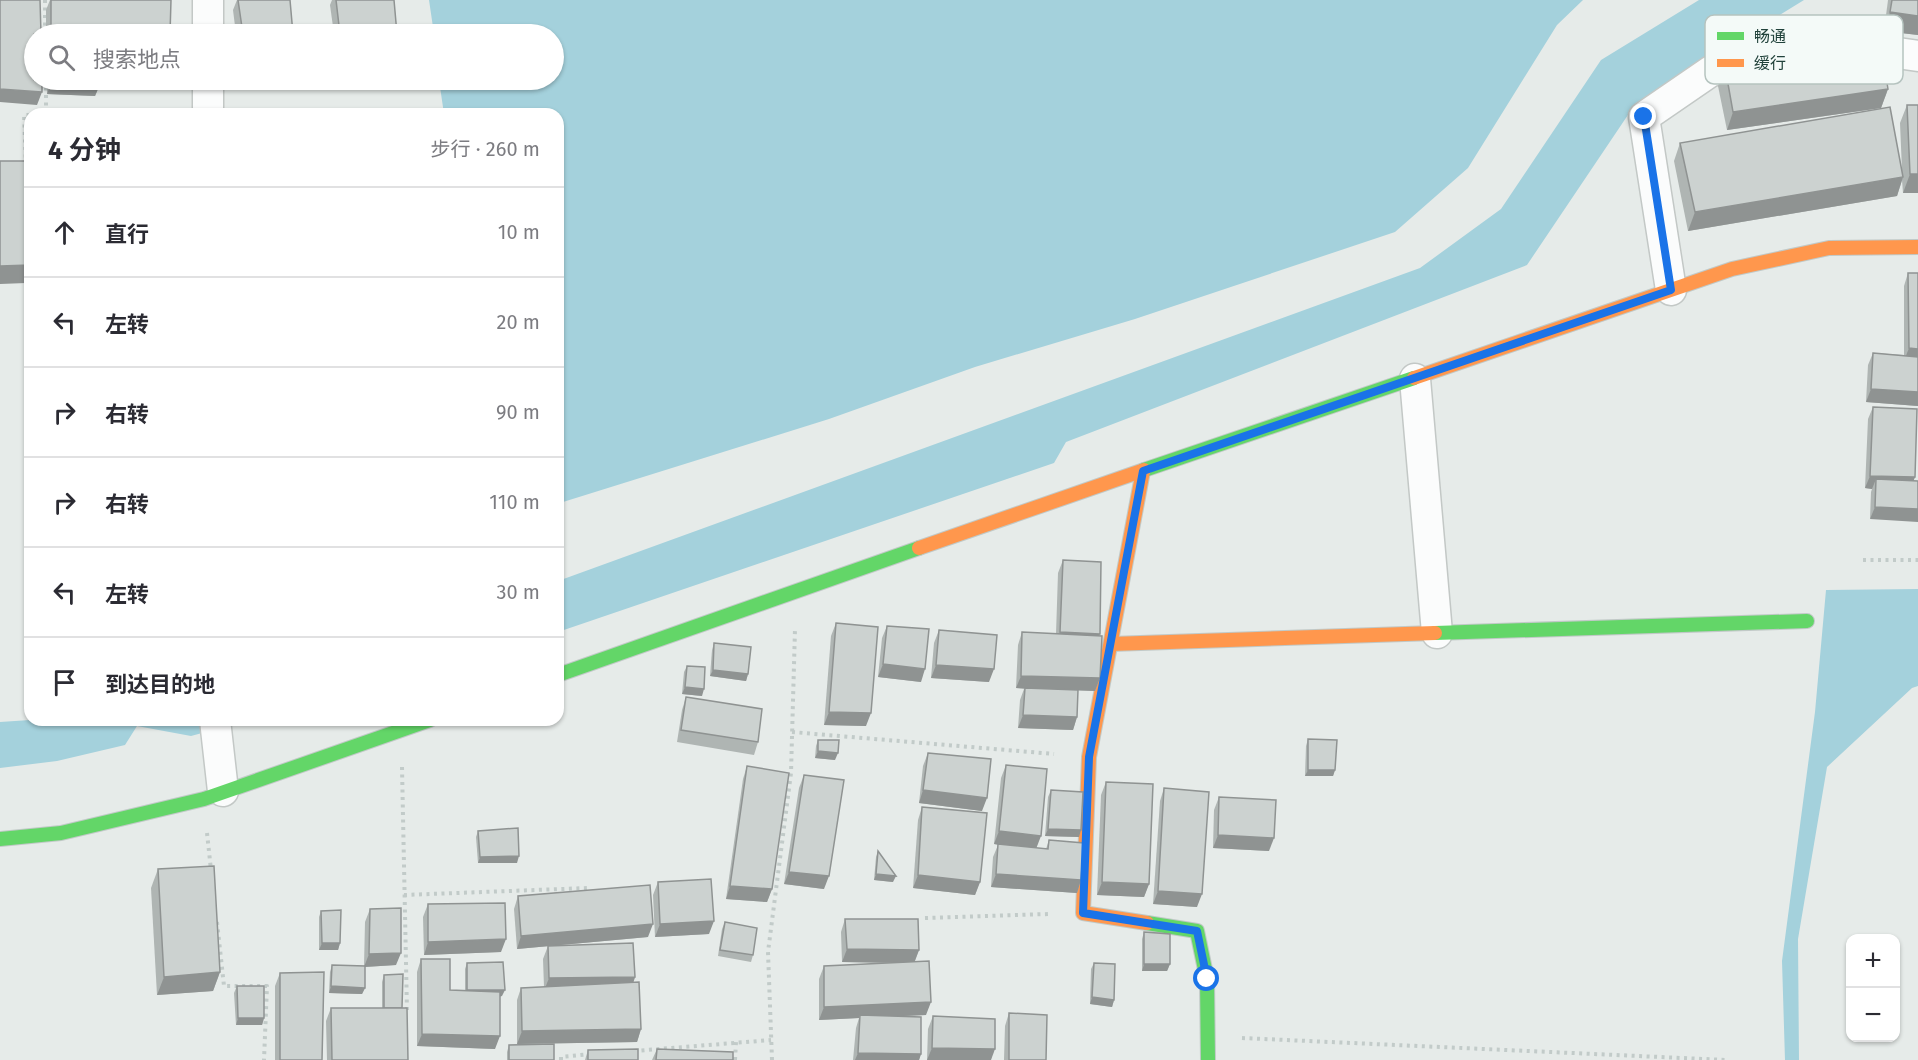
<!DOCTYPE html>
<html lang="zh">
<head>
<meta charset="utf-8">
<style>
  body { margin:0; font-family:"Fira Sans","Noto Sans SC",sans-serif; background:#f2f2f3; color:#2b2b33 }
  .controls { position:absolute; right:18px; bottom:18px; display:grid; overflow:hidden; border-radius:12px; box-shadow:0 2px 4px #0004 }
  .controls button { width:54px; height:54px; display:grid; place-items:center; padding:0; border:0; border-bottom:2px solid #e1e1e2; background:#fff; color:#2b2b33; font:30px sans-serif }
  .stop { position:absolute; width:18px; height:18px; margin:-14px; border:4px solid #1a73e8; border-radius:50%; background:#fff }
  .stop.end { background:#1a73e8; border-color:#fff; box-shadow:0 2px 6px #0008 }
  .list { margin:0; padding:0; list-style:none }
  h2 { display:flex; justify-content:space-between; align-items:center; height:78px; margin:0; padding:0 24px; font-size:26px }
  h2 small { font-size:20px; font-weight:400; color:#7c7c81 }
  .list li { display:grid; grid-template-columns:39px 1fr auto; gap:18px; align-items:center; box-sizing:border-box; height:90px; padding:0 24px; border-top:2px solid #e1e1e2 }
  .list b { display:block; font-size:22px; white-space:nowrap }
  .list em { font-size:20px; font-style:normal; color:#7c7c81 }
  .icon { flex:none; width:33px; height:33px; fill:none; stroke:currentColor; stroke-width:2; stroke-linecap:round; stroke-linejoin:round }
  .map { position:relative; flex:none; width:1918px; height:1060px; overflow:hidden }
  .search { position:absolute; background:#fff; box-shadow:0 2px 4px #0004; left:24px; top:24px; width:540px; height:66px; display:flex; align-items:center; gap:15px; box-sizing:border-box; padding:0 21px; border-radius:33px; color:#7c7c81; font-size:22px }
  .panel { position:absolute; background:#fff; box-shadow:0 2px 4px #0004; left:24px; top:108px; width:540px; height:618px; border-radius:18px }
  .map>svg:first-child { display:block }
  .water { fill:#a4d1dc }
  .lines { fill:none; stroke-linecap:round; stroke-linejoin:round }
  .street-casing { stroke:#c3c8c6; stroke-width:33 }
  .fast-casing { stroke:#c1c9c7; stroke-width:16 }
  .slow-casing { stroke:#c1c9c7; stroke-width:16 }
  .path { stroke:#c2cbc9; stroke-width:4; stroke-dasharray:3 4.5; stroke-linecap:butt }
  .street { stroke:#fbfcfc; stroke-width:30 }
  .fast { stroke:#63d668; stroke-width:14 }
  .slow { stroke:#ff974d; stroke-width:14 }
  .wall { fill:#afb5b3 }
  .shaded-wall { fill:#8f9392 }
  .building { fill:#ccd2d0; stroke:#8f9392; stroke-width:1.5 }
  .route { stroke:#1a73e8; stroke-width:8 }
  .key { fill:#f4faf8; stroke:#b5c3bf; stroke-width:1.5 }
  .key-label { font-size:16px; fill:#21423b }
</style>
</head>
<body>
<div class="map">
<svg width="1918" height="1060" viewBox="0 0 1918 1060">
  <rect width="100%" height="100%" fill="#e6ebe9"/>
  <!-- water -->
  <g class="water">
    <polygon points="429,0 1583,0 1557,25 1468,168 1395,232 1135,319 975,367 829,419 563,502 561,157 558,157 558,114 444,114 439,80 554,80 554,34 434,34"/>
    <polygon points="1699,0 1804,0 1636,103 1527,265 1066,442 1054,463 558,632 558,581 1420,268 1501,209 1601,60"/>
    <polygon points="1918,589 1918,686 1912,688 1827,767 1798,939 1799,1060 1785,1060 1782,961 1815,712 1826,590"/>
    <polygon points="30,720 250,720 191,736 137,726 125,745 57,761 0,768 0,722"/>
  </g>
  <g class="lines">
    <defs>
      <g id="street">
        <polyline points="208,34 208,0"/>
        <polyline points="1842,47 1848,46 1918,56"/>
        <polyline points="208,114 208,80"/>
        <polyline points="1671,290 1644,117 1711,71 1766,61"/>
        <polyline points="1415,379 1437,633"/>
        <polyline points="215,720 223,791"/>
      </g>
      <g id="fast">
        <polyline points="1144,470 1414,378"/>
        <polyline points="1435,633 1807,621"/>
        <polyline points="558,675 919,548"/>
        <polyline points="0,839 61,833 204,799 430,720"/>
        <polyline points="1147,923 1197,931 1207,979 1208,1060"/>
      </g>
      <g id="slow">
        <polyline points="1414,378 1732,269 1829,248 1918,247"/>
        <polyline points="1143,471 1089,757 1083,913 1147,923"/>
        <polyline points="919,548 1144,470"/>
        <polyline points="1111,644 1435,633"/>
      </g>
    </defs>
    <!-- street casing -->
    <use href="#street" class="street-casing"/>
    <!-- fast casing -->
    <use href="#fast" class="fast-casing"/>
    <!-- slow casing -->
    <use href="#slow" class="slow-casing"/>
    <!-- path -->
    <g class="path">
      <polyline points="45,0 45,34"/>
      <polyline points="46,80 46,114"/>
      <polyline points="107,114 176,113"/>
      <polyline points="26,165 24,115 30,115"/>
      <polyline points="1863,560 1918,560"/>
      <polyline points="792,732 1054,754"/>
      <polyline points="402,767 407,1012"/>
      <polyline points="207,833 211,870"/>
      <polyline points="404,895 588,888"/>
      <polyline points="925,918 1049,914"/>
      <polyline points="217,922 224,986 267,986 264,1060"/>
      <polyline points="1242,1038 1726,1060"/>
      <polyline points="634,1051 771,1040"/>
      <polyline points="561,1060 561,1057 591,1054"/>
      <polyline points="735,1060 736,1042"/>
      <polyline points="772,1060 768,952 791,773 795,629"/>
    </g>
    <!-- street -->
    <use href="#street" class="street"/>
    <!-- fast -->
    <use href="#fast" class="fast"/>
    <!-- slow -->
    <use href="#slow" class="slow"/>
  </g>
  <!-- wall -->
  <g class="wall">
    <polygon points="50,0 171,0 170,34 46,34 46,10"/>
    <polygon points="237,0 290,0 293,34 236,34 233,10"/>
    <polygon points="332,0 394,0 397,34 334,34 330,5"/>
    <polygon points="1888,0 1918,0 1918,35 1884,31"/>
    <polygon points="1725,67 1888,89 1881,108 1727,130 1718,86"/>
    <polygon points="47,80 100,80 100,84 95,96 47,94"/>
    <polygon points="1907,105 1918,105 1918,193 1903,193 1902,180 1897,196 1688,231 1674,161 1680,143 1902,170 1900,123"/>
    <polygon points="1908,273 1918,406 1866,402 1868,365 1873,353 1904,355 1904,286"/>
    <polygon points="1873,407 1915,477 1913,481 1870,519 1871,492 1872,489 1865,488 1868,419"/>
    <polygon points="1063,560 1099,636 1100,678 1095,691 1069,690 1077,717 1073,730 1018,728 1020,700 1024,689 1016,688 1018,645 1022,632 1056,634 1058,573"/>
    <polygon points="836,623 866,726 824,725 831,636"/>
    <polygon points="887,626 921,682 878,677 882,638"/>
    <polygon points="939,630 989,682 931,678 934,643"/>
    <polygon points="714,643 748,674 746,681 710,676 712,650"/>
    <polygon points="687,666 702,696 682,694 684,672"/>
    <polygon points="686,697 758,742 754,755 677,742 682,710"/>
    <polygon points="1308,739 1335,770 1333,776 1305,776 1306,746"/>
    <polygon points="818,740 835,760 815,758 816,746"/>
    <polygon points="928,753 982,811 919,803 923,766"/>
    <polygon points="1006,765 1036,848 1046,849 1049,840 1081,880 1077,893 991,887 993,857 998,845 994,844 1001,778"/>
    <polygon points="747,766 772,889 767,902 726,899 743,779"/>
    <polygon points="804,775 824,889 784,884 799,788"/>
    <polygon points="1106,782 1149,884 1144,897 1097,895 1101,795"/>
    <polygon points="1164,788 1197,907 1153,904 1160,801"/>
    <polygon points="1051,790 1079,837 1045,836 1048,797"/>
    <polygon points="1219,797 1269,851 1213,848 1214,810"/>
    <polygon points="922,807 980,882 975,895 913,888 918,820"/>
    <polygon points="478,831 517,863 478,863 476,837"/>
    <polygon points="878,851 893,882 874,880 876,857"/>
    <polygon points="158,869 220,972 213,991 157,995 151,888"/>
    <polygon points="658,882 709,934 655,937 653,895"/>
    <polygon points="518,896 648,937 517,949 514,909"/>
    <polygon points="428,904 501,952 424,955 423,917"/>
    <polygon points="370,909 396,965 365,967 365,988 362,994 329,993 330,972 332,965 364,966 365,922"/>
    <polygon points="321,911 340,943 338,950 319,950 319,917"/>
    <polygon points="845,919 919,950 915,961 926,1015 900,1016 921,1054 919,1060 853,1060 856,1028 859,1018 819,1020 819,979 824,966 886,963 842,962 841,932"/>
    <polygon points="725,922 753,955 751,962 718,956 722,929"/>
    <polygon points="1144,932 1170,964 1167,971 1142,971 1142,939"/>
    <polygon points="548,946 635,977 633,983 641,1029 637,1042 517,1044 517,1000 521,988 544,987 543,959"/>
    <polygon points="421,959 450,990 465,991 465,969 467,963 502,996 500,997 495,1049 417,1046 417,972"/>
    <polygon points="1094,963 1114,1000 1112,1007 1090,1004 1091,969"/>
    <polygon points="280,973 322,1060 275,1060 275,986"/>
    <polygon points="384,975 402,1008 408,1060 327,1060 326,1021 331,1008 382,1008 382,982"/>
    <polygon points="237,986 264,1018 262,1025 236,1025 234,993"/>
    <polygon points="1009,1013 1046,1060 1004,1060 1005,1026"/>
    <polygon points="933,1016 991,1060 927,1060 928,1029"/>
    <polygon points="509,1045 554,1060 507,1060 507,1052"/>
    <polygon points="657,1049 733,1060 652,1060"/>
    <polygon points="588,1050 638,1060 585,1060"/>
  </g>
  <!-- shaded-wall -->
  <g class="shaded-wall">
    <polygon points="1890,12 1918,16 1918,35 1884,31"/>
    <polygon points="51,32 123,34 50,34"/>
    <polygon points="245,80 292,80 292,82 243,86"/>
    <polygon points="341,80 380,80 340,83"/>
    <polygon points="52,81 100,84 95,96 47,94"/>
    <polygon points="0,89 42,92 37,105 0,102"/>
    <polygon points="1888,89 1881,108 1727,130 1733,112"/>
    <polygon points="1910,174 1918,174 1918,193 1903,193"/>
    <polygon points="1903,177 1897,196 1688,231 1695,212"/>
    <polygon points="30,265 30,271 26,283 0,284 0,266"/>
    <polygon points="1909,348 1918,349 1918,362 1904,361"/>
    <polygon points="1871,389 1918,392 1918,406 1866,402"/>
    <polygon points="1870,476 1915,477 1910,490 1876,479 1872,489 1865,488"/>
    <polygon points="1875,507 1918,509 1918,522 1870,519"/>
    <polygon points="1060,632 1100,634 1095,646 1055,645"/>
    <polygon points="883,664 925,669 921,682 878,677"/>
    <polygon points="936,665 994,669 989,682 931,678"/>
    <polygon points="713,670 748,674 746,681 710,676"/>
    <polygon points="1021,676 1100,678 1095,691 1016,688"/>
    <polygon points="685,687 704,689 702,696 682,694"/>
    <polygon points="829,712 871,713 866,726 824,725"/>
    <polygon points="1023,715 1077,717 1073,730 1018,728"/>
    <polygon points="818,751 838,753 835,760 815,758"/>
    <polygon points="1308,770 1335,770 1333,776 1305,776"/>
    <polygon points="923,790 987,798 982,811 919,803"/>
    <polygon points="1048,829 1081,830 1079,837 1045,836"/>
    <polygon points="999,831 1041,836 1036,849 994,844"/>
    <polygon points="1218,835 1274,838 1269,851 1213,848"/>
    <polygon points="519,856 517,863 478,863 480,857"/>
    <polygon points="789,872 829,876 824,889 784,884"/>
    <polygon points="876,874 896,876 893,882 874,880"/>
    <polygon points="996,874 1081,880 1077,893 991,887"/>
    <polygon points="918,875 980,882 975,895 913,888"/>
    <polygon points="1102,882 1149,884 1144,897 1097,895"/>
    <polygon points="730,886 772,889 767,902 726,899"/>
    <polygon points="1158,891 1202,894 1197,907 1153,904"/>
    <polygon points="714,921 709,934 655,937 660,924"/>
    <polygon points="653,924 648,937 517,949 521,936"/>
    <polygon points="506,939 501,952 424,955 428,942"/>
    <polygon points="322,943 340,943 338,950 319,950"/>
    <polygon points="847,949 919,950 914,963 842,962"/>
    <polygon points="401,953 396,965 364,967 369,954"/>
    <polygon points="1144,964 1170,964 1167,971 1142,971"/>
    <polygon points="220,972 213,991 157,995 164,977"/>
    <polygon points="635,977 631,990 544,991 549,978"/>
    <polygon points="331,986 365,988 362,994 329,993"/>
    <polygon points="467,990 505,990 502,996 465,997"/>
    <polygon points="1092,997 1114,1000 1112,1007 1090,1004"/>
    <polygon points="931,1002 926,1015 860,1018 860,1015 859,1018 819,1020 824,1007"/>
    <polygon points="238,1018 264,1018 262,1025 236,1025"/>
    <polygon points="641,1029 637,1042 517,1044 522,1031"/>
    <polygon points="422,1034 500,1036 495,1049 417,1046"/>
    <polygon points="932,1048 995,1049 991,1060 927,1060"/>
    <polygon points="858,1053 921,1054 919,1060 855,1060"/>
  </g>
  <!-- building -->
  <g class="building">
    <polygon points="0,0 40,0 41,34 34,34 34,80 42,80 42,92 0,89"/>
    <polygon points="51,0 171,0 170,34 123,34 51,32"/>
    <polygon points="238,0 290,0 293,34 243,34"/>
    <polygon points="336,0 394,0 397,34 340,34"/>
    <polygon points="1892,0 1918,0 1918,16 1890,12"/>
    <polygon points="1880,40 1888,89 1733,112 1725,67"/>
    <polygon points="52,80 100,80 100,84 52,81"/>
    <polygon points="1907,105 1918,105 1918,174 1910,174"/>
    <polygon points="1890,107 1903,177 1695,212 1680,143"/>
    <polygon points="0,161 28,161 30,207 30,265 0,266"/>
    <polygon points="1908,273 1918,273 1918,349 1909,348"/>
    <polygon points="1873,353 1918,357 1918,392 1871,389"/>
    <polygon points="1873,407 1917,409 1915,477 1870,476"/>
    <polygon points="1876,479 1918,481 1918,509 1875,507"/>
    <polygon points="1063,560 1101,562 1100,634 1060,632"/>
    <polygon points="836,623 878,627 871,713 829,712"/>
    <polygon points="887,626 929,629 925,669 883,664"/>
    <polygon points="939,630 997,635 994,669 936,665"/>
    <polygon points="1022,632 1102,636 1100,678 1021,676"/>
    <polygon points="714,643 751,647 748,674 713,670"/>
    <polygon points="687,666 705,667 704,689 685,687"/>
    <polygon points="1025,688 1078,690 1077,717 1023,715"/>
    <polygon points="686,697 762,709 758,742 681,730"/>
    <polygon points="1308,739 1337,740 1335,770 1308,770"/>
    <polygon points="818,740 839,740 838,753 818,751"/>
    <polygon points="928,753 991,759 987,798 923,790"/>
    <polygon points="1006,765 1047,769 1041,836 999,831"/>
    <polygon points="747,766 789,773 772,889 730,886"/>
    <polygon points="804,775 844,780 829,876 789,872"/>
    <polygon points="1106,782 1153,784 1149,884 1102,882"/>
    <polygon points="1164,788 1209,792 1202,894 1158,891"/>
    <polygon points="1051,790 1083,792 1081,830 1048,829"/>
    <polygon points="1219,797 1276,800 1274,838 1218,835"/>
    <polygon points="922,807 987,813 980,882 918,875"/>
    <polygon points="518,828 519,856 480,857 478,831"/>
    <polygon points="1049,840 1084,843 1081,880 996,874 998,844 1048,849"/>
    <polygon points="878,851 896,876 876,874"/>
    <polygon points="214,866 220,972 164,977 158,869"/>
    <polygon points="711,879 714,921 660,924 658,882"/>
    <polygon points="650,885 653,924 521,936 518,896"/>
    <polygon points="505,903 506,939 428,942 428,904"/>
    <polygon points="401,908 401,953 369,954 370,909"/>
    <polygon points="341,910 340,943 322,943 321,911"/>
    <polygon points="845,919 918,919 919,950 847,949"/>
    <polygon points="725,922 757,928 753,955 720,950"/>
    <polygon points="1144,932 1170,934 1170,964 1144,964"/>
    <polygon points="633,943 635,977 549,978 548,946"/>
    <polygon points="421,959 450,959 450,990 500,992 500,1036 422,1034"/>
    <polygon points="929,961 931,1002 824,1007 824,966"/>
    <polygon points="503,962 505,990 467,990 467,963"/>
    <polygon points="1094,963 1115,964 1114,1000 1092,997"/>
    <polygon points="332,965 365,966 365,988 331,986"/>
    <polygon points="324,972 322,1060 280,1060 280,973"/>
    <polygon points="403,974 402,1008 384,1008 384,975"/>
    <polygon points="639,982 641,1029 522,1031 521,988"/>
    <polygon points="237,986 264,986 264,1018 238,1018"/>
    <polygon points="331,1008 407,1008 408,1060 332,1060"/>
    <polygon points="1009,1013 1047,1015 1046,1060 1009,1060"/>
    <polygon points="860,1015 921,1017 921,1054 858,1053"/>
    <polygon points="933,1016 995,1019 995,1049 932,1048"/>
    <polygon points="554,1044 554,1060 509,1060 509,1045"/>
    <polygon points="638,1049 638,1060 588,1060 588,1050"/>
    <polygon points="657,1049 733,1052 733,1060 656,1060"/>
  </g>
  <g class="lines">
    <!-- route -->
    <polyline class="route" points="1207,979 1197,931 1083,913 1089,757 1143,471 1671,290 1644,117"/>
  </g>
  <!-- legend -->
  <rect x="1705" y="15" width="198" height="69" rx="9" class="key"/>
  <rect x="1717" y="32" width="27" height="8" fill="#63d668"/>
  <rect x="1717" y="59" width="27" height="8" fill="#ff974d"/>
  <g class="key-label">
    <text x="1754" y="42">畅通</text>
    <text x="1754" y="69">缓行</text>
  </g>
</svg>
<div class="controls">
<button>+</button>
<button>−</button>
</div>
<div class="stop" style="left:1207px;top:979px"></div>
<div class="stop end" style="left:1644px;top:117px"></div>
<div class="search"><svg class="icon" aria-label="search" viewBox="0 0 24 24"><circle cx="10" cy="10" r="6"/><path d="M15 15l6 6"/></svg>搜索地点</div>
<section class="panel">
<h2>4 分钟<small>步行 · 260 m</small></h2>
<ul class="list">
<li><svg class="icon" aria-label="ahead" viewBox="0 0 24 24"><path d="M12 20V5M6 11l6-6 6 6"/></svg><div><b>直行</b></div><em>10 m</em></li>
<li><svg class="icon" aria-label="left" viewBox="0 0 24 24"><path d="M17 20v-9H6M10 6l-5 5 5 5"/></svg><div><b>左转</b></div><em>20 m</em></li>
<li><svg class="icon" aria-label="right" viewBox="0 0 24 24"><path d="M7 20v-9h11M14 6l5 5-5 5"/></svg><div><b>右转</b></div><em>90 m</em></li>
<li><svg class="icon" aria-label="right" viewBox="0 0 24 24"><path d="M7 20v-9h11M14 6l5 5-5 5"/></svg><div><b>右转</b></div><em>110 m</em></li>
<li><svg class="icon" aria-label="left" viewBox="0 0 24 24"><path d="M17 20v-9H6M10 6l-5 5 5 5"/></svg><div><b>左转</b></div><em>30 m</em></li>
<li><svg class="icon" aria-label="arrive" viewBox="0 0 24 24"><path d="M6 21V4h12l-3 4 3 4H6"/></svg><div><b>到达目的地</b></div></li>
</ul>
</section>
</div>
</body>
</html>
